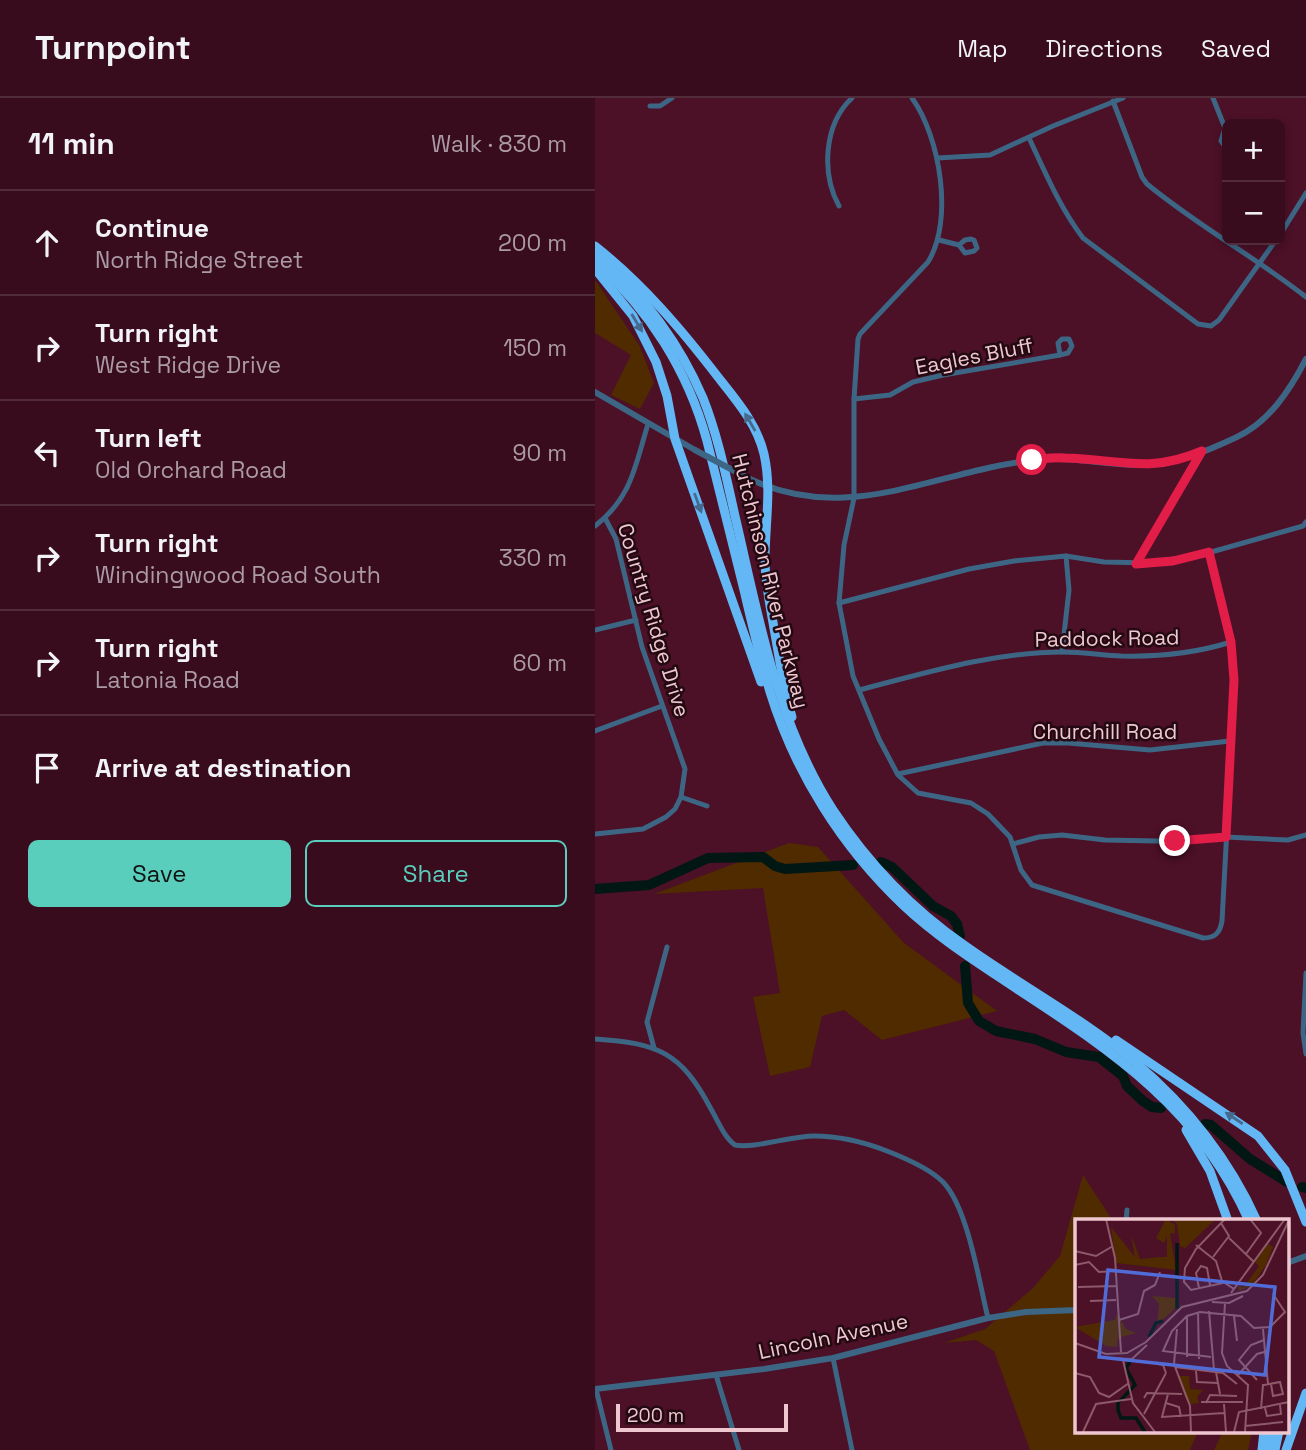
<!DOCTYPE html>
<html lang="en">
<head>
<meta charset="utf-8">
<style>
  body { margin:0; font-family:"Space Grotesk",sans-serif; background:#441a2a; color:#f1f3f6 }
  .controls { position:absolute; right:21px; top:21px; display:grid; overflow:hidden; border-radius:10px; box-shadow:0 4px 10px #0003 }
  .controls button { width:63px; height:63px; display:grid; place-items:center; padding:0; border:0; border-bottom:2px solid #532c3b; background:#390c1d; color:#f1f3f6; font:35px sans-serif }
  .scale { position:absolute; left:21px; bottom:18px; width:172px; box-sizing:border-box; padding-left:7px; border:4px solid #eec7d0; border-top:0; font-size:19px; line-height:24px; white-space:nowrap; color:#eec7d0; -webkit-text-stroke:5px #230911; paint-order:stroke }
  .stop { position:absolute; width:21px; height:21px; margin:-16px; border:5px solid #e11d48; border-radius:50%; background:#fff }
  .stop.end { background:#e11d48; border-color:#fff; box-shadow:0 2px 7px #0008 }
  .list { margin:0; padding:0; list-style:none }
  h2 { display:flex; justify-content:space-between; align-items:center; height:91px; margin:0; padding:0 28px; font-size:30px }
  h2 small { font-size:23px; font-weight:400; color:#ab9ba4 }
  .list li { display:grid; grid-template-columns:46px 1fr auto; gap:21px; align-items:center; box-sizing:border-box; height:105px; padding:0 28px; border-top:2px solid #532c3b }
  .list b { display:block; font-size:26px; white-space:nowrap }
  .list p { margin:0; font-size:23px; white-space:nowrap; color:#ab9ba4 }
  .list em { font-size:23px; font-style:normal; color:#ab9ba4 }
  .actions { display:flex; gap:14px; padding:21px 28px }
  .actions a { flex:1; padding:16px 0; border:2px solid #5acebd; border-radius:10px; text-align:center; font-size:24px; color:#5acebd }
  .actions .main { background:#5acebd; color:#111 }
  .icon { flex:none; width:38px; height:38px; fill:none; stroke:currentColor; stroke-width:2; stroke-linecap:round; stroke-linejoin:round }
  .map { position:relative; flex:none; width:711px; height:1352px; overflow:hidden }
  header { display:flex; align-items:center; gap:42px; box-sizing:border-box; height:98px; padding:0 35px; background:#390c1d; border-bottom:2px solid #532c3b }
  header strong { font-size:33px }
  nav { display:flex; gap:38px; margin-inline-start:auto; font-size:24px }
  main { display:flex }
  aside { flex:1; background:#390c1d }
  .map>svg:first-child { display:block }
  .green { fill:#512b00 }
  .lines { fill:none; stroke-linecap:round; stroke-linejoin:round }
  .river { stroke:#001713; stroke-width:10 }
  .minor { stroke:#3d6685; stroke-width:5 }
  .tertiary { stroke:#3d6685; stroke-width:6 }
  .motorway { stroke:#63b7f4; stroke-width:9 }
  .tertiary-bridge { stroke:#3d6685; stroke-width:6 }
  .oneway { fill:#46698e }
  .route { stroke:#e11d48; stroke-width:9 }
  .labels { text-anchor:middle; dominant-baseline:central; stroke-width:5; stroke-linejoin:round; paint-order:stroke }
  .street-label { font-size:21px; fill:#eec7d0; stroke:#230911 }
  .inset-river { fill:none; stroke:#001713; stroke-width:3.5 }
  .inset-road { fill:none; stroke:#8d596b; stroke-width:2 }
  .view { fill:#516cd6; fill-opacity:0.15; stroke:#516cd6; stroke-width:3.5 }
  .inset-edge { fill:none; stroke:#eec7d0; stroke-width:3.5 }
</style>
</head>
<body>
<header>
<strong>Turnpoint</strong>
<nav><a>Map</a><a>Directions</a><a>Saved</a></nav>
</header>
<main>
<aside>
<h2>11 min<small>Walk · 830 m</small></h2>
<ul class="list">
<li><svg class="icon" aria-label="ahead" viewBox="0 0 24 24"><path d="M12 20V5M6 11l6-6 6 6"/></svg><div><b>Continue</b><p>North Ridge Street</p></div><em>200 m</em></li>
<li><svg class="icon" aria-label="right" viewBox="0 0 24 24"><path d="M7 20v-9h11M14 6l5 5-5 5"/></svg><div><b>Turn right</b><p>West Ridge Drive</p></div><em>150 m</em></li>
<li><svg class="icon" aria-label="left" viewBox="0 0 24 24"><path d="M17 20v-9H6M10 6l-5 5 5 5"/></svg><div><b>Turn left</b><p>Old Orchard Road</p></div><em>90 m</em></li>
<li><svg class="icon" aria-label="right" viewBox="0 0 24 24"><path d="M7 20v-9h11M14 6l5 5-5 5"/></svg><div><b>Turn right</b><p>Windingwood Road South</p></div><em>330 m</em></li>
<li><svg class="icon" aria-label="right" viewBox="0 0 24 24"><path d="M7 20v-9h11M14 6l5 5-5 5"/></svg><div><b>Turn right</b><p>Latonia Road</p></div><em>60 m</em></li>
<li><svg class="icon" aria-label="arrive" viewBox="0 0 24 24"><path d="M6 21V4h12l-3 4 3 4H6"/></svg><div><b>Arrive at destination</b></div></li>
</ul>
<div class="actions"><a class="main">Save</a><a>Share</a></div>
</aside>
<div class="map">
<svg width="711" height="1352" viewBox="0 0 711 1352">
  <rect width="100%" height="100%" fill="#4c1027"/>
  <!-- green -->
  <g class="green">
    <polygon points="0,182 44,247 59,285 45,311 16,297 36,257 0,235"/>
    <polygon points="194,745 223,749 309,845 402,913 287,942 249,912 227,918 215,969 175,978 158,899 185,895 168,790 59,796"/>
    <polygon points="488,1077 518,1123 482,1123 482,1333 603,1333 595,1352 435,1352 399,1253 381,1242 349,1245 390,1231 438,1190 465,1158"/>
    <polygon points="628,1333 657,1333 653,1352 619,1352"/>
  </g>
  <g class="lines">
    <!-- river -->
    <g class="river">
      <polyline points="286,764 297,769 338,808 356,818 362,826 365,838"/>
      <polyline points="0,791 54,787 113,760 168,759 180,768 190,771 258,767"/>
      <polyline points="370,868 373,905 384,923 401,933 440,941 471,954 504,959 528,978 532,988 548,1003 557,1009 566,1010"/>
      <polyline points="610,1026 616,1027 655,1061 692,1084"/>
      <polyline points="707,1089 711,1090"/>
    </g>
    <!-- minor -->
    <g class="minor">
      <path d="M317,0C345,39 359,122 333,164L265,236L263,241L259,301V400L249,447L244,505L258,578L284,641L303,677L323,695L376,705L393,716L415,739L426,772L437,787L608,840C620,840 625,835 627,823L640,582L636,544L614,454"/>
      <polyline points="618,0 630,30 626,43 632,51"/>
      <path d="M518,3L547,79L552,86C603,128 660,159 711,199"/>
      <polyline points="55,8 65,8 77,0"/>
      <path d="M434,40C450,74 465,110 488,140L603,226L616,228L624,222L681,142"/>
      <polyline points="343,60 395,57 458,28 528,0"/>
      <path d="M244,108C226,75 229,26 257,0"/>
      <polyline points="685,137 711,95"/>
      <polygon points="376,141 379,142 382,150 379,153 370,155 364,147 370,142"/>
      <polyline points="344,142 364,147"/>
      <polygon points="467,241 474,241 477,248 473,255 465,257 463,245"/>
      <polyline points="259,301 295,297 318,284 348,277 465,257"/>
      <path d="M0,428C37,399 40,368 53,326"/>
      <polyline points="540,465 607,353"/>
      <polyline points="244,505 374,471 419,463 471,458 509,464 555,465 609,456 701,430 708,428 711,424"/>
      <polyline points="0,532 41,522"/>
      <polyline points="467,554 474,492 471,458"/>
      <path d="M264,592C330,575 398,554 468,554C487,554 507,557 526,558C564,559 601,555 636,544"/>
      <polyline points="0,633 67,608"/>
      <polyline points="303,676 448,645 473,645 555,652 635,643"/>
      <polyline points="86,699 112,708"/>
      <polyline points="0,736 48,731 71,719 80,711 86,699 90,671 47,549 21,441 10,420"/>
      <polyline points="418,746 444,739 467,737 510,742 562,743 631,739 693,742 711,737"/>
      <polyline points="711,875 708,935 711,956"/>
      <path d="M0,941C63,945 86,954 116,1011C123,1023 129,1039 140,1047C158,1051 196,1038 219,1038C244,1038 269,1044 292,1053C310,1060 334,1070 348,1084C373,1110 384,1184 393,1220"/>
      <polyline points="59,950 52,924 72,849"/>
      <polyline points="531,1123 532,1112"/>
      <polyline points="238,1260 257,1352"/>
      <polyline points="121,1277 144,1352"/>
      <polyline points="1,1291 16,1352"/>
    </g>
    <!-- tertiary -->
    <g class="tertiary">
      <polyline points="0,294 100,352"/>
      <path d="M145,376C248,432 337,373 440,362C478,358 509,367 545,367C578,368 612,353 642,339C674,324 695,292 711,261"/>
      <polyline points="692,1165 711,1158"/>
      <polyline points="0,1291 169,1271 238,1260 393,1220 431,1214 482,1212"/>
    </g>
    <!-- motorway -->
    <g class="motorway">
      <path d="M0,148C48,186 86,231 123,279C142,303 162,326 169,356C177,392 170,426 170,462C170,487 176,512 180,536C185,564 189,592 197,619"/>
      <path d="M0,154C46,194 84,244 108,300C123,338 131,378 140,418C164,520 181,623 238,712C273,765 317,811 369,847C425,887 487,920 540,964C592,1008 634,1061 662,1123"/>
      <path d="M0,164C54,211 93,273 112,343C124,393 137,442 149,492C157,526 165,561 175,594C200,675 247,749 308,807C343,840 383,865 422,891C520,955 605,1012 654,1123"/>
      <polyline points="1,172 38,218 61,264 72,298 80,341 166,584"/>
      <polyline points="521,942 663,1038 690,1072 711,1124"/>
      <polyline points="591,1032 615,1073 633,1123"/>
      <polyline points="667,1352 669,1333"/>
      <polyline points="672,1352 676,1333"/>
      <polyline points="680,1352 684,1333"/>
      <polyline points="691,1352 711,1295"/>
    </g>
    <!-- tertiary-bridge -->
    <polyline class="tertiary-bridge" points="100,352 145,376"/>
  </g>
  <!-- one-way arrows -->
  <defs><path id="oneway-solid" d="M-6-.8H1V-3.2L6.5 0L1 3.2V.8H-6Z" transform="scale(1.75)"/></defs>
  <g class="oneway">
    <use href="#oneway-solid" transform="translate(42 225) rotate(59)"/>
    <use href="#oneway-solid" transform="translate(155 324) rotate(-120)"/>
    <use href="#oneway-solid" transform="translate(103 405) rotate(70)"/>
    <use href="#oneway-solid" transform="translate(639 1020) rotate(-146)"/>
  </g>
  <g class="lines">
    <!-- route -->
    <path class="route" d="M437,362C448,361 459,359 470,360C524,361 554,376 607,353L541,466L578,463L614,454L636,544L639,582L631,739L580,743"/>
  </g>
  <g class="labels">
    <!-- street labels -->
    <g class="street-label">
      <text transform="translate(379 258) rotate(-11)">Eagles Bluff</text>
      <text transform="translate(176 483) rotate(76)">Hutchinson River Parkway</text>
      <text transform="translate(59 522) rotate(73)">Country Ridge Drive</text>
      <text transform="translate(512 540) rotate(-1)">Paddock Road</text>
      <text x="510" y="633">Churchill Road</text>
      <text transform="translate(238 1238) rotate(-12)">Lincoln Avenue</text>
    </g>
  </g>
  <!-- overview -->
  <g transform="translate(480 1121)">
    <rect width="214" height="214" fill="#4c1027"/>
    <path d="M91,0L100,6V14L95,15L101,51L41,44L36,8L60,38L56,15L65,40L85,38L88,31L85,38H92V17L89,24L81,19ZM97,0H141L110,29L105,27L102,5ZM193,25L198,28L191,46L177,66L164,72L163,66L168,69L184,47L180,43ZM101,65L104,86L82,106L84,85L77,77L100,79ZM42,95L51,110L61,114L43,119L42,128L31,127L0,108L40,101ZM103,157H114L115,170L128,171L122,178L124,184L115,185L109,176Z" fill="#512b00"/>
    <path class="inset-river" d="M102,90V24M74,118L81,104L88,102M56,141L51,149L60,166L43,184V191L46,199H61L70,213"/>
    <path class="inset-road" d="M31,0L40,39L46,133M154,19L179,43M121,26L141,42L147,62L159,70M0,32L21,37L38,27M171,35L186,14L175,0M138,38L154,17L146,4M0,46L14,43L24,53L41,52M148,64L116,71L109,63L110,49L121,30L150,0M3,68L41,67M124,69L121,54L126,47L132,49L135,66M156,74L210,0M15,82L41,81M137,83L154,84L168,77M150,84L147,134L152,147L173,166L170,213M134,92L139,151M123,93L124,140M159,97L162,122M44,101L63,95L69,72L80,66L85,53M102,110L99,145L115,187L116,213M188,110L193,165M0,124L31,135L52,134L71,123L107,88L172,72L188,56L214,1M112,138V97M136,138L88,132L97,112L112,97L125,93L166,97L179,109L195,108L210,93L198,75M31,139L57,140L72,126M48,141L58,184L80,213M75,143L88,146L91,154M100,148L148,154L162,165M121,152L122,163L143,164M141,153L145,175M0,154L15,158L24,174L34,178L54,164M163,156L182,135L193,132M182,161L164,141L176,126L189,121M93,175L87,198L149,194M69,179L72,174L107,175M126,183H168M91,184L104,188L106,198M131,184L135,176L162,177M149,185L151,213M190,189L192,197L206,195L205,186M186,190L188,166H189L205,163L208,175L198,177L196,165M69,195L91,154M170,207L208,203M8,213L21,185L56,180M159,213L164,193L214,183"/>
    <path class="view" d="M33,51L200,68L190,156L24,138Z"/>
    <rect width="214" height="214" class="inset-edge"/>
  </g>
</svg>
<div class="controls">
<button>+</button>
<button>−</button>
</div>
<div class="scale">200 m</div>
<div class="stop" style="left:437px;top:362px"></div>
<div class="stop end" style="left:580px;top:743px"></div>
</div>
</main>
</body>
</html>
